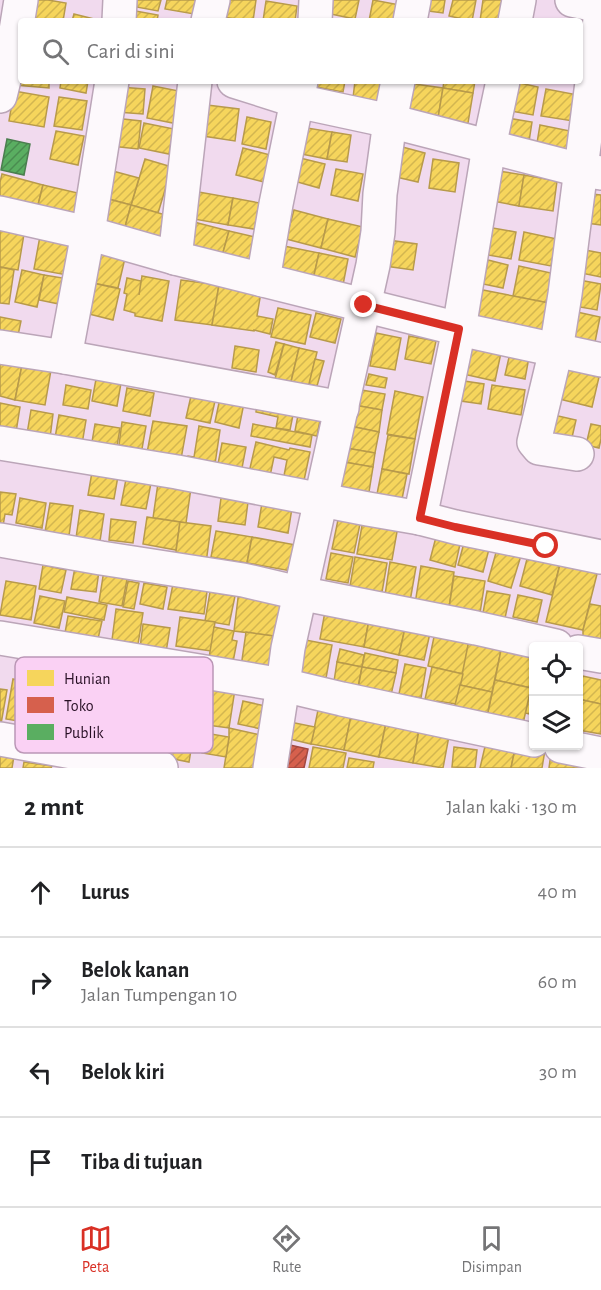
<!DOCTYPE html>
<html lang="id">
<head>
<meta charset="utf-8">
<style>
  body { margin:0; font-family:"Alegreya Sans",sans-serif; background:#f6f6f6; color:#202124 }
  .controls { position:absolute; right:18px; bottom:18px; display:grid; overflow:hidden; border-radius:6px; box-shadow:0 2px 4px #0004 }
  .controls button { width:54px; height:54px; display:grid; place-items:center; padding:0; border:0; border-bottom:2px solid #e0e0e0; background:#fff; color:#202124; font:30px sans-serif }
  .stop { position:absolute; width:18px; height:18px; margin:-14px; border:4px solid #d93025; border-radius:50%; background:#fff }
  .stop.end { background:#d93025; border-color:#fff; box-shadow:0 2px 6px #0008 }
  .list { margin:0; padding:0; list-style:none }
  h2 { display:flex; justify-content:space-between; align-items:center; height:78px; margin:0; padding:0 24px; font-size:26px }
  h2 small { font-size:20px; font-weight:400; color:#757577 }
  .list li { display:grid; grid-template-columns:39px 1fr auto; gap:18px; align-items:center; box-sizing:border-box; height:90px; padding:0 24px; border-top:2px solid #e0e0e0 }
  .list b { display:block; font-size:22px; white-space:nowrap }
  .list p { margin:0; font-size:20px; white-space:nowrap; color:#757577 }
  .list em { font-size:20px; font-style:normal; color:#757577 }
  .icon { flex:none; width:33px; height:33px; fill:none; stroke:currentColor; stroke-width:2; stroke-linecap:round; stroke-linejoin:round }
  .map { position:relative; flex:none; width:601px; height:768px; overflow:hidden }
  .search { position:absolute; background:#fff; box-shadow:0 2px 4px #0004; left:18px; right:18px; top:18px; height:66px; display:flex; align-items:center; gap:15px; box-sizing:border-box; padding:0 21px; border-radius:6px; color:#757577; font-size:22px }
  .sheet { height:438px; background:#fff }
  nav { display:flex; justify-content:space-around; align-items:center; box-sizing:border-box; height:84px; border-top:2px solid #e0e0e0; background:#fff; font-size:16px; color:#757577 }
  nav a { display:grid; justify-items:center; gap:3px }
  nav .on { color:#d93025 }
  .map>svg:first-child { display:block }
  .homes { fill:url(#homes-hatch); stroke:#b89a4b; stroke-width:1.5 }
  .shops { fill:url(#shops-hatch); stroke:#a24841; stroke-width:1.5 }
  .public { fill:url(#public-hatch); stroke:#4b7e4f; stroke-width:1.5 }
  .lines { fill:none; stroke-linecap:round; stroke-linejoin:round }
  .minor-casing { stroke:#bba5b8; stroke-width:36 }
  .minor { stroke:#fdf9fc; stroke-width:33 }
  .route { stroke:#d93025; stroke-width:8 }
  .key { fill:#fad1f4; stroke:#bb97b6; stroke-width:1.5 }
  .key-label { font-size:16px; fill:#270f24 }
</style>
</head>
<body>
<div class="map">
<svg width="601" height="768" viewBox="0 0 601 768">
  <defs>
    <pattern id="homes-hatch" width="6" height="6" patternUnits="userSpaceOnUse" patternTransform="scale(1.5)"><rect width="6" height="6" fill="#f6d55c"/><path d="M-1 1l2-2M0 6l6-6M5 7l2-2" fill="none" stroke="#d3b650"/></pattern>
    <pattern id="shops-hatch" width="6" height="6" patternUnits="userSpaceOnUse" patternTransform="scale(1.5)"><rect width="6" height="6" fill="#d6604d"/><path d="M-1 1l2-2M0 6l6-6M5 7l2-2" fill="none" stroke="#ae4e40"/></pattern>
    <pattern id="public-hatch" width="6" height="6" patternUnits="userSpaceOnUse" patternTransform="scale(1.5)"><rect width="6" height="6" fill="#5aae61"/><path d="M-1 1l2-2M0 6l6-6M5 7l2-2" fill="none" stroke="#4a8c50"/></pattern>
  </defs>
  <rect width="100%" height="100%" fill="#f1daee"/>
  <!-- homes -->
  <g class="homes">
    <polygon points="30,0 48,0 66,3 63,21 26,21"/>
    <polygon points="132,0 161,0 158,11 131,6"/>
    <polygon points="167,0 196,0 194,14 165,9"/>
    <polygon points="224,0 256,0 253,21 221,17"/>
    <polygon points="324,0 359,0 355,19 321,12"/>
    <polygon points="373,0 400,5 397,21 369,21"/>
    <polygon points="422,0 445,0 443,13 421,10"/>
    <polygon points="453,0 476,0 472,21 449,16"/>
    <polygon points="483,0 506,0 503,21 480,21"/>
    <polygon points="266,1 297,6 295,21 263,21"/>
    <polygon points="130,10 158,15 157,21 129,21"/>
    <polygon points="74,14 102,21 72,21"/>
    <polygon points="21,59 21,81 49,81 49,88 15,85"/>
    <polygon points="61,81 88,81 86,93 60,88"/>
    <polygon points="317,81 345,81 343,92 316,87"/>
    <polygon points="355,81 385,81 383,102 353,98"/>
    <polygon points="444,81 475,81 473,93 443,88"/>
    <polygon points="511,81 538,87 533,115 505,110"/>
    <polygon points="407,83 443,88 437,124 401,118"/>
    <polygon points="153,86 184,92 178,124 147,118"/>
    <polygon points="119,87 145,89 143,114 117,112"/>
    <polygon points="443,88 473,93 467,129 437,124"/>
    <polygon points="546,89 578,95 573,121 541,116"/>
    <polygon points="14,91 49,97 44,127 9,121"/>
    <polygon points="59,97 87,101 82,130 54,126"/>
    <polygon points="207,105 239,109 235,141 203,136"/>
    <polygon points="247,117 271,122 266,149 242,144"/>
    <polygon points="501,117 532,122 528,148 497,143"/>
    <polygon points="114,118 141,121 138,149 111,146"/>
    <polygon points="144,123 174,129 169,154 139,148"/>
    <polygon points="540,125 575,132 570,155 536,149"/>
    <polygon points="301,127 332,132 327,159 296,153"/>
    <polygon points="56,131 84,136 78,165 50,159"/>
    <polygon points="332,132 351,135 347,162 327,159"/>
    <polygon points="395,145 425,153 418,182 387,175"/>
    <polygon points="243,148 274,156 268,183 236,175"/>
    <polygon points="300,158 325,164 319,188 294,181"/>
    <polygon points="145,159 172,167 158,213 131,205"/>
    <polygon points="433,159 459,163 455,192 429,188"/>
    <polygon points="336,169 363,174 358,201 331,195"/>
    <polygon points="109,170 139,178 131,205 101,197"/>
    <polygon points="492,170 524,175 519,206 487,200"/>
    <polygon points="2,174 43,185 35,217 0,208 0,182"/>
    <polygon points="524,175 557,181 553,211 519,206"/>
    <polygon points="43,185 82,194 74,226 35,217"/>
    <polygon points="193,191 233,198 228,225 188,218"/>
    <polygon points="583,193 601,195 601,225 579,222"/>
    <polygon points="101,197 131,205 122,238 92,230"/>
    <polygon points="233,198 265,204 260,230 228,225"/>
    <polygon points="131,205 169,216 160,248 122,238"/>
    <polygon points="294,210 328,219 321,248 286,239"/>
    <polygon points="328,219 363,227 355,257 321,248"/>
    <polygon points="194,222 229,231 222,256 187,248"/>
    <polygon points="487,227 516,232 511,259 482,254"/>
    <polygon points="0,230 24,234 18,270 0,267"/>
    <polygon points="229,231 263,239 257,265 222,256"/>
    <polygon points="524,232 557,239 551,266 519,260"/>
    <polygon points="40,236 73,242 67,275 34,269"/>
    <polygon points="388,240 417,244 413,270 385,266"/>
    <polygon points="284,246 319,253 312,284 277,277"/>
    <polygon points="585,250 601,253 601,277 581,273"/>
    <polygon points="94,252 125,258 118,288 88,282"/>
    <polygon points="319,253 348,259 342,290 312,284"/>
    <polygon points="488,260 508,265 503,288 483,284"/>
    <polygon points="519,266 560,275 554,304 513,296"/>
    <polygon points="0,267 14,270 9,304 0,303"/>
    <polygon points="22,270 44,275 37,307 15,302"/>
    <polygon points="44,275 69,279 64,305 39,300"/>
    <polygon points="142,276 169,281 162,321 135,316 135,313 124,310 127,294 124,293 127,278 141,281 139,295"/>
    <polygon points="181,280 219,285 212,325 175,320"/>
    <polygon points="579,280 601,284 597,310 574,306"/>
    <polygon points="88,282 120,289 113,320 81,312"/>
    <polygon points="219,285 261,292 257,316 273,319 270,334 254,330 254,331 212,325"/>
    <polygon points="478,289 554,304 547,339 471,323"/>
    <polygon points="278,308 311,315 305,344 271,337"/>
    <polygon points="577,312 600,317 595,342 572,337"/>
    <polygon points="316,313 341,319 335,343 310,337"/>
    <polygon points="0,317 21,321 16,345 0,342"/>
    <polygon points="376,333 401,338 395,370 370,366"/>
    <polygon points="409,336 436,341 431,364 405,359"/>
    <polygon points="276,342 284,344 275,375 268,372"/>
    <polygon points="469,342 502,348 495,381 463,374"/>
    <polygon points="284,344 299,348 290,386 274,383"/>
    <polygon points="235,346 259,350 256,372 232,368"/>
    <polygon points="299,348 317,352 308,390 290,386"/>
    <polygon points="510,353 529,357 525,379 505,375"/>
    <polygon points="315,359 324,361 317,386 309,384"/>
    <polygon points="0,361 22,365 15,400 0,396"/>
    <polygon points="22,365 51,370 45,405 15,400"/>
    <polygon points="558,367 599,377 592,407 551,397"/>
    <polygon points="369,374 387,378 385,388 366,385"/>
    <polygon points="96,379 121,383 117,406 92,401"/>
    <polygon points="464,381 484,384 481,404 461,401"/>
    <polygon points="66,385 91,390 88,409 63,405"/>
    <polygon points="492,385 525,390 521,415 488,409"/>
    <polygon points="127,388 154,393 150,416 123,411"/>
    <polygon points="356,389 385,394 382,410 354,405"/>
    <polygon points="395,391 423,397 415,439 387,434"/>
    <polygon points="191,396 215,401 210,423 186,418"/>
    <polygon points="220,398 244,403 239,428 215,422"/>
    <polygon points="0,403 20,407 16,432 0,429"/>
    <polygon points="257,403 294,410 290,430 276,428 278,417 256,412"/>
    <polygon points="354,405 382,410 379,432 350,426"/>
    <polygon points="31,410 53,414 50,438 27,434"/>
    <polygon points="299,410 321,415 317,436 295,431"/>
    <polygon points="545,413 576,420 570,446 539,439"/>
    <polygon points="59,415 86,420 82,444 55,438"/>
    <polygon points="153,421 187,426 181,459 147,453"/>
    <polygon points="122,422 146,426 142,449 119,445"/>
    <polygon points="95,424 120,428 116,452 91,448"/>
    <polygon points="253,424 312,435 310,447 251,436"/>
    <polygon points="591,424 601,426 601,439 599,448 586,445"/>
    <polygon points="199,426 220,430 215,464 186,465 188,456 194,457"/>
    <polygon points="350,426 379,432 375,453 346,448"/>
    <polygon points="388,435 415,439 409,474 382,469"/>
    <polygon points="256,442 289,450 290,448 310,452 303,485 283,481 287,460 274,457 270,476 248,477"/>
    <polygon points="222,443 246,447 242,468 218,464"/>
    <polygon points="346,448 375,453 373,467 344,462"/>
    <polygon points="344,462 373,467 368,498 339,494"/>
    <polygon points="382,469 407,474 402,499 377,494"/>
    <polygon points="92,472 118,476 114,499 88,495"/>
    <polygon points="126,479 151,483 146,509 121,505"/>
    <polygon points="158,483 191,488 186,523 153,518"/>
    <polygon points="0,492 16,494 12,515 5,514 2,532 0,532"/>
    <polygon points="20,498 46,503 42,528 16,523"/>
    <polygon points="221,498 248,502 245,525 218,521"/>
    <polygon points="50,503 73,506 69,536 45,532"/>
    <polygon points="262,503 292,508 288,533 258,527"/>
    <polygon points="80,510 104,514 100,541 76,538"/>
    <polygon points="339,515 361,519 354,553 332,549"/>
    <polygon points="147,517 180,522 176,550 143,544"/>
    <polygon points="111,519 136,522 133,543 109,540"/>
    <polygon points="363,520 398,526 392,560 357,554"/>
    <polygon points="180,522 211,526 206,563 175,559"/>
    <polygon points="216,531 252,537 247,563 211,557"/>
    <polygon points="252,537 296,545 291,571 247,563"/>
    <polygon points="436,537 460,544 455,567 430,560"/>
    <polygon points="499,542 523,549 511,588 488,581"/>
    <polygon points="464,543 489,549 483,572 458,565"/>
    <polygon points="331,553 353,557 348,583 326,579"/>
    <polygon points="538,554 561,560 552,595 520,586 527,559 536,561"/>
    <polygon points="355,557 387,563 381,598 349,592"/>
    <polygon points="561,560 598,570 583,630 546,622"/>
    <polygon points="390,562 416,567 409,607 384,602"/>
    <polygon points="43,565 66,570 61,593 39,589"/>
    <polygon points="421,566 454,572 449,608 415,604"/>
    <polygon points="75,567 99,571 96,592 71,589"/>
    <polygon points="104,570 128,574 122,606 99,602"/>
    <polygon points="454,576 485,581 480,613 449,608"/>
    <polygon points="174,579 208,584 204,614 168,609"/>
    <polygon points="6,581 36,586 31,620 0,615"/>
    <polygon points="128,581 139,583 134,609 123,607"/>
    <polygon points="144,583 167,587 163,609 140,604"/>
    <polygon points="239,590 290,597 281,637 234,631"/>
    <polygon points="487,591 510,595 505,618 483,613"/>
    <polygon points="210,592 235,596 229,625 205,621"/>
    <polygon points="518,595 542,600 537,622 513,617"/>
    <polygon points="40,596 65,601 59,628 34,623"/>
    <polygon points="67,597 107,605 104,620 64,612"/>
    <polygon points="590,604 601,606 601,639 583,636 583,630"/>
    <polygon points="326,606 370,614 364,647 320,639"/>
    <polygon points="116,609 143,613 138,644 130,642 129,651 111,648"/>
    <polygon points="68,616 102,621 98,639 65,633"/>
    <polygon points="180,617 215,622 211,651 176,646"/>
    <polygon points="369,620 405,628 399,655 364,647"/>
    <polygon points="143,624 170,628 166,652 140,648"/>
    <polygon points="214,627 234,631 232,640 237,641 233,662 209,658"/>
    <polygon points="405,628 430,633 424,660 399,655"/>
    <polygon points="246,632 281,637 276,673 241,667"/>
    <polygon points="435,632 469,640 463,674 428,666"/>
    <polygon points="295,638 332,645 324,689 287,681"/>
    <polygon points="469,640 502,646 492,692 460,685"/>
    <polygon points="340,649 364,655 362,667 337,662"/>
    <polygon points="501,650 534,657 534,675 531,688 495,680"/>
    <polygon points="41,652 72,658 66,689 36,683"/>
    <polygon points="365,653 398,660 396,673 362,667"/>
    <polygon points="337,662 362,667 357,692 333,688"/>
    <polygon points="405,664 426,668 421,698 399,694"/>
    <polygon points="362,667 396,673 391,695 358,689"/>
    <polygon points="432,667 463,674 456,704 437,701 435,707 424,704"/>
    <polygon points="534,675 534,715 525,713"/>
    <polygon points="578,675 601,680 601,704 578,699"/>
    <polygon points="13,679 66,689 59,728 6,719"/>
    <polygon points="171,680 202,685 189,762 158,756"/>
    <polygon points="495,680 531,688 522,728 486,721"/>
    <polygon points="207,684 235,689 229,728 200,724"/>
    <polygon points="460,685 492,692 486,721 453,713"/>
    <polygon points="0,689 7,690 1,724 0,724"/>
    <polygon points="578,699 601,704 601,734 578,730"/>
    <polygon points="243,701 270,707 266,730 238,724"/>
    <polygon points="318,710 351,716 344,750 311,744"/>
    <polygon points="351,716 386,723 379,757 344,750"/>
    <polygon points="285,721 315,727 311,744 281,737"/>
    <polygon points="386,723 419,730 413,763 379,757"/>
    <polygon points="229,728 265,736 260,768 224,768 229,737"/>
    <polygon points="419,730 449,736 443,768 413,763"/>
    <polygon points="205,733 229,737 226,757 202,753"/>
    <polygon points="487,738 516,744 511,768 480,768"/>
    <polygon points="516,744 545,750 542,768 511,768"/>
    <polygon points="313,747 346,753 343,768 309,768"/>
    <polygon points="454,747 477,750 475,768 452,767"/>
    <polygon points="551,753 587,759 586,768 549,768"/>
    <polygon points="0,754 14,756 12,768 0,768"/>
    <polygon points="349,758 374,762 373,768 347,768"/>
    <polygon points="24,762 52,766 51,768 23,768"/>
  </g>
  <!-- shops -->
  <polygon class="shops" points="281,743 308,749 304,768 278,768"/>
  <!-- public -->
  <polygon class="public" points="7,139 30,144 24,175 1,170"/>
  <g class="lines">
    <defs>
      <g id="minor">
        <polyline points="572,0 601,6"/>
        <polyline points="119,21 120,0"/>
        <polyline points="208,21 213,0"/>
        <polyline points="315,21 316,0"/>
        <polyline points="410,21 414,0"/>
        <polyline points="515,21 519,0"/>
        <polyline points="234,81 297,101 390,121 580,170 601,173"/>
        <polyline points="0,96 16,31 21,0"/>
        <polyline points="0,213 88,233 175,258 459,329 601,360"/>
        <polyline points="175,258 195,81"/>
        <polyline points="263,280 276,204 301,81"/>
        <polyline points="0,347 65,357 342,408"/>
        <polyline points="65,357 88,233 112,81"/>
        <polyline points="0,443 177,472 368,509 420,518 455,527 601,557"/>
        <polyline points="577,454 539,448 534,442 556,350 565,294 601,12"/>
        <polyline points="420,518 459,329 489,147 503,81"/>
        <polyline points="0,540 101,558 243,580 299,593 476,628 556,646"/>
        <polyline points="0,638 283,685 342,699 534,740"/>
        <polyline points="578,652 601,656"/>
        <polyline points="0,739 161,768"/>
        <polyline points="561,746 601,754"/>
        <polyline points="270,768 283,685 288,648 373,265 378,232 380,194 390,121 398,81"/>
      </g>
    </defs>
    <!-- minor casing -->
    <use href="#minor" class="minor-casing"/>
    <!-- minor -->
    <use href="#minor" class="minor"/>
  </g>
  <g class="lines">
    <!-- route -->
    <polyline class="route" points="364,305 459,329 420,518 455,527 546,546"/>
  </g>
  <!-- legend -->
  <rect x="15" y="657" width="198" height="96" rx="9" class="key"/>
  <rect x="27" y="670" width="27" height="16" fill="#f6d55c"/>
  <rect x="27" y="697" width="27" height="16" fill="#d6604d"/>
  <rect x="27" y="724" width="27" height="16" fill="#5aae61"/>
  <g class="key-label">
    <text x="64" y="684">Hunian</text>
    <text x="64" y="711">Toko</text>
    <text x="64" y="738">Publik</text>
  </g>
</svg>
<div class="controls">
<button><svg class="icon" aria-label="locate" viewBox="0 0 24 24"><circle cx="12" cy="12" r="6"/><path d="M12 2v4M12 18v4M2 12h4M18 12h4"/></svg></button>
<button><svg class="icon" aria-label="layers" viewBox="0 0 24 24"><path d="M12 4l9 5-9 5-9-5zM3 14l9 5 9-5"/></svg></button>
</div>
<div class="stop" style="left:546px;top:546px"></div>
<div class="stop end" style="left:364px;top:305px"></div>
<div class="search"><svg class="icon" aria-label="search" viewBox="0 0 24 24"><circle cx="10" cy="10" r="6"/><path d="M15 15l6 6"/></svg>Cari di sini</div>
</div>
<section class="sheet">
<h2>2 mnt<small>Jalan kaki · 130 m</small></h2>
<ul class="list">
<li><svg class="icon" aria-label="ahead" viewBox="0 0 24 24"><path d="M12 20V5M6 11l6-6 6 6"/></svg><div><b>Lurus</b></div><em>40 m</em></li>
<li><svg class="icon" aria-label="right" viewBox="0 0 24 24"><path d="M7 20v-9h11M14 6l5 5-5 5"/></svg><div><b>Belok kanan</b><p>Jalan Tumpengan 10</p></div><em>60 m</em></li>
<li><svg class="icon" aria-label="left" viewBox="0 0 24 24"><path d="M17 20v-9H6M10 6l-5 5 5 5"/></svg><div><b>Belok kiri</b></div><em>30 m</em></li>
<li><svg class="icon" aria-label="arrive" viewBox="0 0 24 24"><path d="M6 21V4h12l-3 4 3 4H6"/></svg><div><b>Tiba di tujuan</b></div></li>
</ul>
</section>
<nav>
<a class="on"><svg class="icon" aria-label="map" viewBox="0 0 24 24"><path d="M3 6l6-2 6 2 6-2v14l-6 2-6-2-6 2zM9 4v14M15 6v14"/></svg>Peta</a>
<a><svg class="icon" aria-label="directions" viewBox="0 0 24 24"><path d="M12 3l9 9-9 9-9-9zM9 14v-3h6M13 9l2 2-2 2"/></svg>Rute</a>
<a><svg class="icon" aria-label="saved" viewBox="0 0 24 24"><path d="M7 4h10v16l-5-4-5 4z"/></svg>Disimpan</a>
</nav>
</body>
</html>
